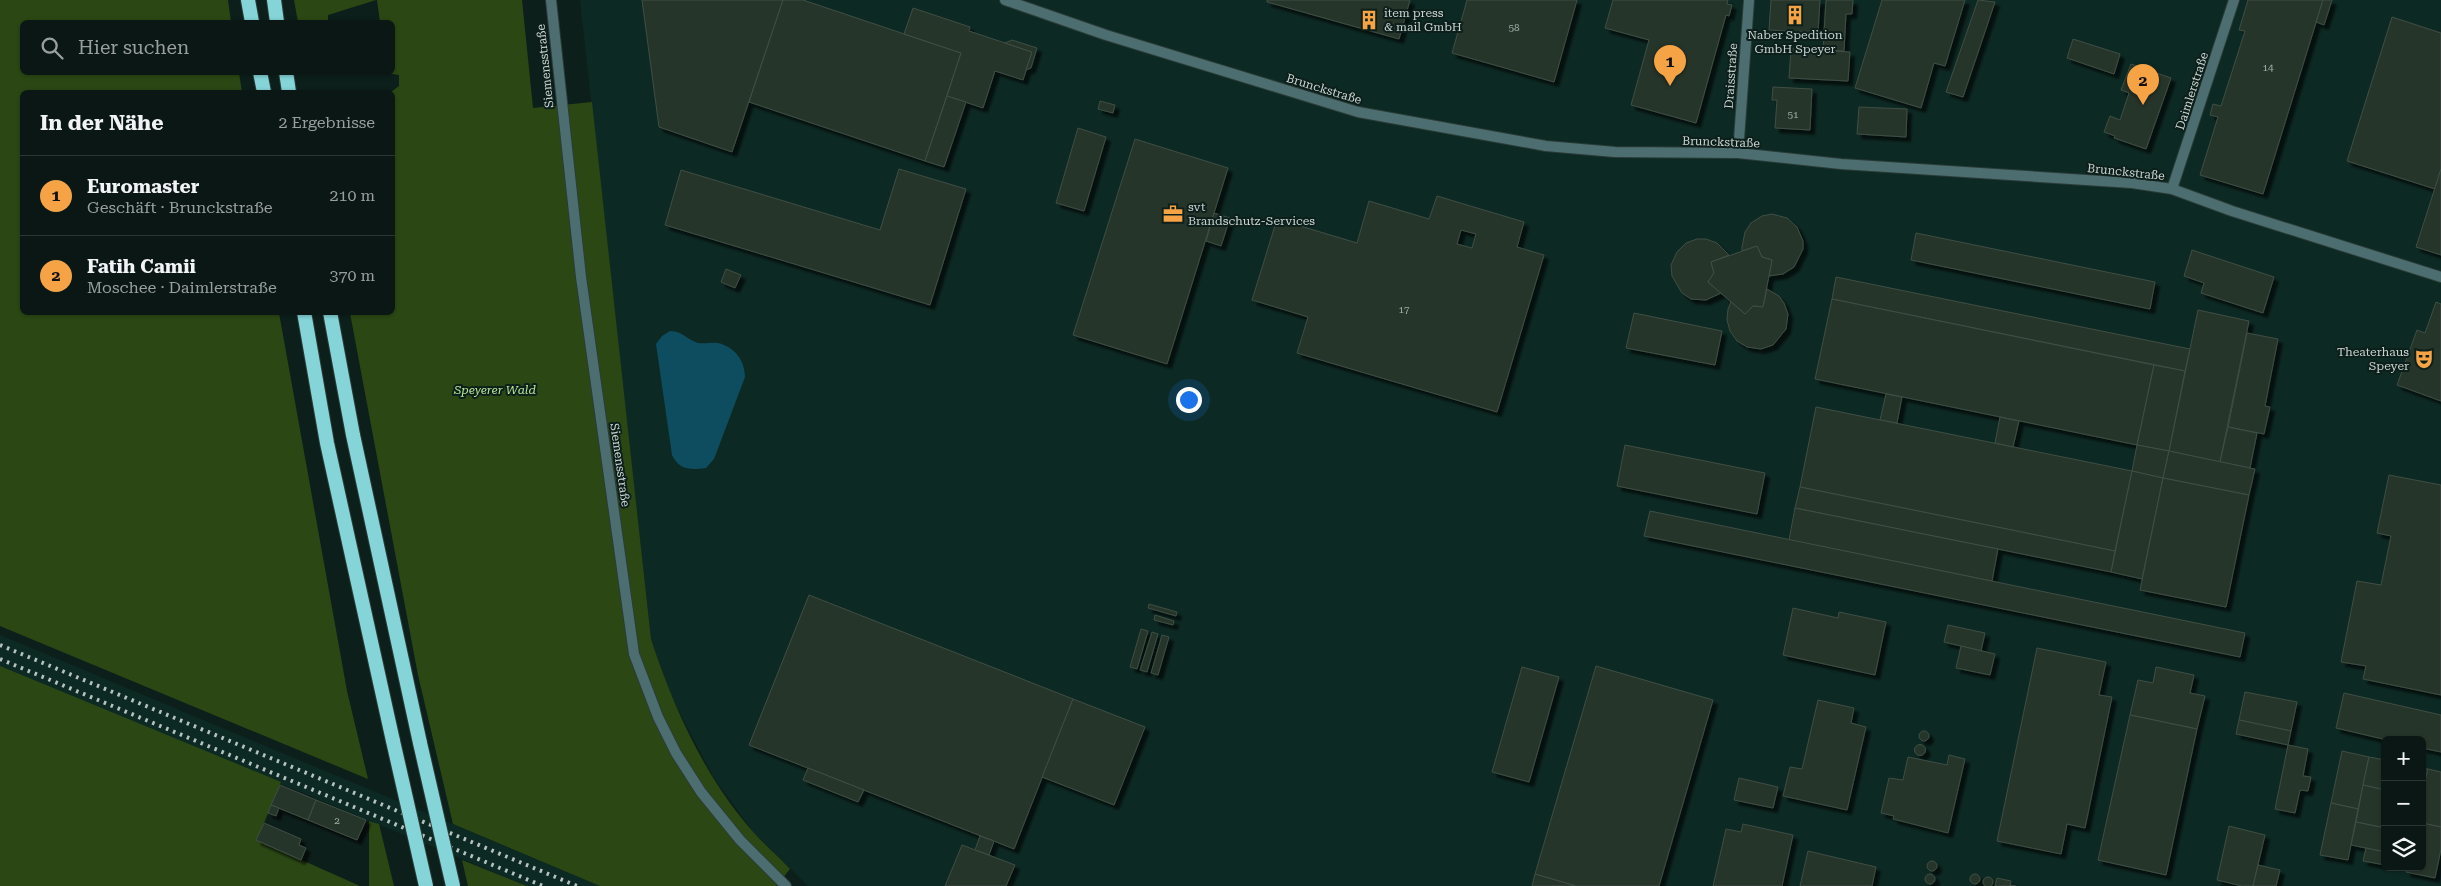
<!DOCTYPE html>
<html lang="de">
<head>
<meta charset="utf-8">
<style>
  body { margin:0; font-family:"Roboto Serif",serif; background:#182422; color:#f1f3f6 }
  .controls { position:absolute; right:15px; bottom:15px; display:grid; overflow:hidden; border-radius:8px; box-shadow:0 1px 4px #0004 }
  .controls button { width:45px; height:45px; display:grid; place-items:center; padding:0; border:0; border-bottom:1px solid #2a3634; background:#0a1714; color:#f1f3f6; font:25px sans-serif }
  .you { position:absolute; left:1188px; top:399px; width:18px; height:18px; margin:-12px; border:4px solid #fff; border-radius:50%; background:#1a73e8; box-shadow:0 0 0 8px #1a73e833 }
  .badge { display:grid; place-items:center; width:32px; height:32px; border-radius:50%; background:#f5a345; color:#111; font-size:16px; font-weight:700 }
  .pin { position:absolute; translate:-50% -41px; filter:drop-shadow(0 1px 2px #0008) }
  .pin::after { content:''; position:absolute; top:26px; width:18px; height:15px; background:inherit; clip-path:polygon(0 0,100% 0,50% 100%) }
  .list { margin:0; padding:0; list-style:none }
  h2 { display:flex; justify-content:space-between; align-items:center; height:65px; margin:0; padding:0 20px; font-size:21px }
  h2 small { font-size:16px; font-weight:400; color:#999fa0 }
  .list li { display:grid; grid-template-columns:32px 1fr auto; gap:15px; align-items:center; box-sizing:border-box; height:80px; padding:0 20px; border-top:1px solid #2a3634 }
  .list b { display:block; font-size:19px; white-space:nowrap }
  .list p { margin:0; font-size:16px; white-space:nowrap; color:#999fa0 }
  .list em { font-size:16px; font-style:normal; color:#999fa0 }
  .icon { flex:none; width:28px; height:28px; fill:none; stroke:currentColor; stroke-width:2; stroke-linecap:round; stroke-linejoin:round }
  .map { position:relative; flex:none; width:2441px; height:886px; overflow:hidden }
  .search { position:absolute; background:#0a1714; box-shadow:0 1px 4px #0004; left:20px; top:20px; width:375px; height:55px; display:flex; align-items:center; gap:12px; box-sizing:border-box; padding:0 18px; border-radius:8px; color:#999fa0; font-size:19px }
  .panel { position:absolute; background:#0a1714; box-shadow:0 1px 4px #0004; left:20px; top:90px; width:375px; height:225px; border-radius:8px }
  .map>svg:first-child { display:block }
  .built { fill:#0d2923; fill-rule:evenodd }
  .forest { fill:#2b4814 }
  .water { fill:#0e4d60 }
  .building { fill:#27352c; stroke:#3f4e44; fill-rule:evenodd; filter:url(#shadow) }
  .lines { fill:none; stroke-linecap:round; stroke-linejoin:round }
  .minor-casing { stroke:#2b3c38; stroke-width:12 }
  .trunk-casing { stroke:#2b3c38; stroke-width:16 }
  .minor { stroke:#4d6e70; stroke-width:10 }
  .trunk { stroke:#84d4d8; stroke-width:14 }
  .rail { stroke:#b6c2bf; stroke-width:4; stroke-dasharray:2.5 5; stroke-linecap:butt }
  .trunk-bridge-casing { stroke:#2b3c38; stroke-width:16; stroke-linecap:butt }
  .trunk-bridge { stroke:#84d4d8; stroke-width:14 }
  .labels { text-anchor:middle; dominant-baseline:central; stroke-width:4; stroke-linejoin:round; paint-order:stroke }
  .number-label { font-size:10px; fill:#a1ada8 }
  .poi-label { font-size:12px; fill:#cad5d2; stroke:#0d1f1b; text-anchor:start }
  .street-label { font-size:12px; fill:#cad5d2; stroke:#0d1f1b }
  .park-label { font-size:12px; font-style:italic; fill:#b9e899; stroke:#0d1f1b }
</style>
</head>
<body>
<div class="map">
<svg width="2441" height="886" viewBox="0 0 2441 886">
  <defs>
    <filter id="shadow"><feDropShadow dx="4.5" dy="4.5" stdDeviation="1" flood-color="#0009"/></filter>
  </defs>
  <rect width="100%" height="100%" fill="#0d1f1b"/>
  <!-- built -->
  <g class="built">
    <path d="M580,0H2441V886H808L754,833L714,778L666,687L651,639ZM2385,740H2422V867H2385Z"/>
    <polygon points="0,635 600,886 527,886 0,667"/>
  </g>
  <!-- forest -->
  <g class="forest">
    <polygon points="0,0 228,0 231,22 22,22 22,72 239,73 242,92 22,92 22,312 279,313 347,691 368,779 0,626"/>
    <polygon points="294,0 376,0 328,15 328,22 298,22"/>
    <path d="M377,0H522L533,108L592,102L651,639C673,707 706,780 755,834C766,846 779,857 790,869L776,886H600L453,824L418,675L350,313L392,312L391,92L399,86V75L386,73L392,72V22H380Z"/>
    <polygon points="0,666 281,782 257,840 360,886 0,886"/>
    <polygon points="369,821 379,824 394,886 369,886"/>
    <polygon points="462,860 527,886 468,886"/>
  </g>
  <!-- water -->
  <path class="water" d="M670,331C683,331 687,340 698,343C705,344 712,342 718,343C735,347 745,361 745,377L714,459L706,468C690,470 679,470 672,455L656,344L662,336Z"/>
  <!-- building -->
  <g class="building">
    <polygon points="642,0 783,0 732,152 659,127"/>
    <polygon points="783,0 803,0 961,53 925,161 749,102"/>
    <polygon points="1267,0 1410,0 1399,39 1267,2"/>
    <polygon points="1467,0 1577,0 1554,82 1452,53"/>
    <polygon points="1613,0 1728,0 1727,4 1732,5 1729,16 1726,15 1696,123 1631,105 1649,40 1605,28"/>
    <polygon points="1771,0 1820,0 1818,33 1769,30"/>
    <polygon points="1826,0 1853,0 1852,14 1846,14 1844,51 1823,50"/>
    <polygon points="1882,0 1965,0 1945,66 1934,63 1921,108 1855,88"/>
    <polygon points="1978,0 1995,2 1963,97 1946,92"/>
    <polygon points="2248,0 2323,0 2263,194 2200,175 2218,117 2210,115 2213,104 2221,106 2245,31 2239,30"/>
    <polygon points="2323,0 2332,0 2324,25 2316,22"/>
    <polygon points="913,8 970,27 969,31 1032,52 1023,80 995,71 983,108 947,96 961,53 904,34"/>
    <polygon points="2392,17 2441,33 2441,169 2435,189 2347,161"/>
    <polygon points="2073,39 2120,54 2114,74 2067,58"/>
    <polygon points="1012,40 1037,48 1031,68 1026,70 1032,52 1005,43"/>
    <polygon points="1791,49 1850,52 1848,81 1789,78"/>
    <polygon points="2131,64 2171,78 2146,149 2114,138 2115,136 2104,132 2110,116 2120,120 2129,93 2121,90"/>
    <polygon points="1773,87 1812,89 1810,130 1775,128 1777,100 1772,100"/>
    <polygon points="947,96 966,102 944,167 925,161"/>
    <polygon points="1100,101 1115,105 1113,113 1098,109"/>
    <polygon points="1859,107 1907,109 1906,137 1857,134"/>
    <polygon points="1078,128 1106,137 1084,211 1056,203"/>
    <polygon points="1135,139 1228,168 1167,364 1073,335"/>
    <polygon points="899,169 966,189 930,305 665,225 681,170 880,230"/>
    <polygon points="2441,169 2441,255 2416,247"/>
    <path d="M1437,196L1524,222L1517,247L1544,255L1497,412L1297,353L1308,317L1252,300L1277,219L1357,243L1369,201L1429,219ZM1461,230L1476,234L1472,248L1457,244Z"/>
    <polygon points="1214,213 1230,218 1221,246 1206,241"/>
    <polygon points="1772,214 1787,218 1797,227 1803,241 1803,249 1794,267 1783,274 1769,276 1772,260 1762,257 1757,246 1742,251 1742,247 1745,232 1751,223 1762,216"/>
    <polygon points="1916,233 2155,282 2150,309 1911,260"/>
    <polygon points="1697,239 1706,239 1717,243 1729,255 1711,262 1714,273 1708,282 1721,293 1706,300 1691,299 1682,293 1672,276 1671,265 1677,252 1686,243"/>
    <polygon points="1757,246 1762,257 1772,260 1763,307 1753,306 1745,314 1708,282 1714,273 1711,262"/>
    <polygon points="2192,250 2274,277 2263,313 2201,293 2204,283 2184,276"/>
    <polygon points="726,269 741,275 735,288 721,282"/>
    <polygon points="1836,277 2190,349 2185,371 1832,299"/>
    <polygon points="1767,289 1779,296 1784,303 1788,314 1786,329 1773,345 1761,349 1747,347 1737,341 1730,331 1727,320 1728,309 1731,302 1745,314 1753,306 1763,307"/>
    <polygon points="1832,299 2154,365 2137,445 1815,379"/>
    <polygon points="2436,302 2441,304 2441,401 2397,385 2417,330 2425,333"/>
    <polygon points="2198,310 2249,321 2220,462 2169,451"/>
    <polygon points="1634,313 1722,331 1715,365 1626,348"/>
    <polygon points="2247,333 2278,339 2265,406 2270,407 2264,434 2228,427"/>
    <polygon points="2154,365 2185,371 2169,451 2137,445"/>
    <polygon points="1886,394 1902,397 1897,423 1880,420"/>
    <polygon points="1816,407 2132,471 2115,551 1800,487"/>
    <polygon points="2000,417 2019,421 2013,447 1995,443"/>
    <polygon points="2228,427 2257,433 2250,468 2220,462"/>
    <polygon points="1625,445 1765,473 1757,514 1617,486"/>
    <polygon points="2137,445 2169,451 2163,478 2132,471"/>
    <polygon points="2169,451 2255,469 2249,495 2163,478"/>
    <polygon points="2132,471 2163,478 2142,579 2111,572"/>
    <polygon points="2389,475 2441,485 2441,695 2363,679 2366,666 2341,662 2357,581 2381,585 2391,536 2377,533"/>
    <polygon points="2163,478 2249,495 2226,607 2140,590"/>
    <polygon points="1800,487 2115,551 2111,572 1795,508"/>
    <polygon points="1795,508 1998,549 1992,581 1789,540"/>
    <polygon points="1650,511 2245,633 2240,657 1644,536"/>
    <polygon points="809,595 1073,699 1014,849 749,745"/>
    <polygon points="1149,604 1177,612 1176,616 1148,608"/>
    <polygon points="1793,608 1838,618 1839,612 1886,622 1875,675 1783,655"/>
    <polygon points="1155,615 1174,621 1173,625 1154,620"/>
    <polygon points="1948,625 1985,633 1981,651 1944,642"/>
    <polygon points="1141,629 1148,631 1137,669 1130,667"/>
    <polygon points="1152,632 1158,634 1147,672 1140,670"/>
    <polygon points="1162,635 1169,637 1158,675 1151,673"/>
    <polygon points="1961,646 1995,654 1990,675 1956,668"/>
    <polygon points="2037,648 2106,662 2099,695 2112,697 2085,828 2067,824 2061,854 1997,841"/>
    <polygon points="1596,666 1713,700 1659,886 1576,886 1535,874"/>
    <polygon points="1522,667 1559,677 1529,782 1492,772"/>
    <polygon points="2156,667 2194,675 2190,693 2205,696 2197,729 2130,715 2138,680 2153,683"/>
    <polygon points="2245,692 2297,702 2291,731 2239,720"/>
    <polygon points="2344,693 2441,715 2441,752 2422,748 2422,740 2387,740 2336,728"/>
    <polygon points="1073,699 1145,727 1114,805 1042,777"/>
    <polygon points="1818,700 1854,708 1851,723 1866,727 1847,810 1783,796 1790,767 1802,769"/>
    <polygon points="2130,715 2197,729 2166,875 2098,860"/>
    <polygon points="2239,720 2291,731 2288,745 2236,734"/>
    <circle cx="1924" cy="736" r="5"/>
    <circle cx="1920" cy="750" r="5.5"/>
    <polygon points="2288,745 2308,749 2303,776 2311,777 2308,791 2300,790 2295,813 2275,809"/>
    <polygon points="2342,751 2369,757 2358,809 2331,803"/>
    <polygon points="1949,755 1965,759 1948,833 1893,819 1894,816 1881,813 1889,778 1903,780 1908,757 1947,765"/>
    <polygon points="2369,757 2385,760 2385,790 2363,785"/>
    <polygon points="808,768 864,790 858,802 803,780"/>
    <polygon points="2422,768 2428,769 2422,795"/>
    <polygon points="2428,769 2441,772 2441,827 2422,823 2422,795"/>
    <polygon points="1739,778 1778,787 1773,808 1734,800"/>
    <polygon points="280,785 316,800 308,820 271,805"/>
    <polygon points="2363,785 2385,790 2385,828 2356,822"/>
    <polygon points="316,800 366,820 357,840 308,820"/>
    <polygon points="2331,803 2358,809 2348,860 2320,855"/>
    <polygon points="271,805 279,808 276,816 268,813"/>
    <polygon points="2356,822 2385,828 2385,852 2351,845"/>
    <polygon points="264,823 301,839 299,845 306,848 301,860 256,840"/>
    <polygon points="2422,823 2441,827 2441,849 2435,878 2406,872 2407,867 2422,867"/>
    <polygon points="1743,824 1793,835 1782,886 1713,886 1726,829 1741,832"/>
    <polygon points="2229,826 2265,835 2253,886 2242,886 2217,880"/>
    <polygon points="980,836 994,841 989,855 975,850"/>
    <polygon points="962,845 1015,865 1006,886 945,886"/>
    <polygon points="2366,848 2385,852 2385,865 2363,861"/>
    <polygon points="1808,851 1876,867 1872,886 1800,886"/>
    <circle cx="1932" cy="866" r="5"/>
    <polygon points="2258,865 2280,870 2276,886 2253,886"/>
    <circle cx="1930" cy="879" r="5"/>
    <circle cx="1975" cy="879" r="5"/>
    <polygon points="1535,874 1576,886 1532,886"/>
    <circle cx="1988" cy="882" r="5"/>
    <polygon points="1997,878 2011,881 2010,885 2016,886 1995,886"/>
  </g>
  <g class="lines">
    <defs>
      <g id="minor">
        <polyline points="551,0 581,277 634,654 658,717 676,753 701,792 740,840 786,886"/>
        <polyline points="1005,0 1106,35 1358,112 1546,146 1615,152 1738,153 1841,164 2132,183 2172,189 2232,211 2441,277"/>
        <polyline points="1738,153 1749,0"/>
        <polyline points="2172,189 2234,0"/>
      </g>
      <g id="trunk">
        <polyline points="248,0 252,22"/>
        <polyline points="274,0 277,22"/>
        <polyline points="260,72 264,92"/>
        <polyline points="286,72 289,92"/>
        <polyline points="304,312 327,443 393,741"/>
        <polyline points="330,312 353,435 420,743"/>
      </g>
    </defs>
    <!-- minor casing -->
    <use href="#minor" class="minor-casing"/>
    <!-- trunk casing -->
    <use href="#trunk" class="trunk-casing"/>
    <!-- minor -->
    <use href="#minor" class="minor"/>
    <!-- trunk -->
    <use href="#trunk" class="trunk"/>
    <!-- rail -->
    <g class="rail">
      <polyline points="0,645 577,886"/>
      <polyline points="0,659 543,886"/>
    </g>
    <defs>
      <g id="trunk-bridge">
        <polyline points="393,741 426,886"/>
        <polyline points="420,743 453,886"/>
      </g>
    </defs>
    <!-- trunk-bridge casing -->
    <use href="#trunk-bridge" class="trunk-bridge-casing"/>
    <!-- trunk-bridge -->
    <use href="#trunk-bridge" class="trunk-bridge"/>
  </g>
  <!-- icons -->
  <defs>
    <symbol id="building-bare" viewBox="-9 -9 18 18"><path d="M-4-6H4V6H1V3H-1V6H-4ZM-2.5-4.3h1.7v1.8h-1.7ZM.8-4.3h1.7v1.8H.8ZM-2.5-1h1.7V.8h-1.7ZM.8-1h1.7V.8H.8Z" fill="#f5a345" stroke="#0d1f1b" stroke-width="2.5" paint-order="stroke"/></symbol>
    <symbol id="office-bare" viewBox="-9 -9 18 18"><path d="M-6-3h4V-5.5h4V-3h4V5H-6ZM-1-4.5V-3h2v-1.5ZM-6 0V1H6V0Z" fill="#f5a345" stroke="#0d1f1b" stroke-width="2.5" paint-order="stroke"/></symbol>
    <symbol id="theatre-bare" viewBox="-9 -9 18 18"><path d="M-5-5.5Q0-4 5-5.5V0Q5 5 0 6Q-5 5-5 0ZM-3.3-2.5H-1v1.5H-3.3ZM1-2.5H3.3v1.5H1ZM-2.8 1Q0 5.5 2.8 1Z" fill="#f5a345" stroke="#0d1f1b" stroke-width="2.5" paint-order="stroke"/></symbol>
  </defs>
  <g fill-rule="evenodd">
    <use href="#building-bare" x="1781" y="1" width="28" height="28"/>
    <use href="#building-bare" x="1355" y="6" width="28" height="28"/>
    <use href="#office-bare" x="1159" y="200" width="28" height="28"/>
    <use href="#theatre-bare" x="2410" y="345" width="28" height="28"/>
  </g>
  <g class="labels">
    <!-- number labels -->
    <g class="number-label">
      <text x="1514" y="27">58</text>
      <text x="2268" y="67">14</text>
      <text x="1793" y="114">51</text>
      <text x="1404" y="309">17</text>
      <text x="337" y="820">2</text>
    </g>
    <!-- poi labels -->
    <g class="poi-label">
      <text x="1384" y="13">item press<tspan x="1384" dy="14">&amp; mail GmbH</tspan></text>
      <text x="1795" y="35" text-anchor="middle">Naber Spedition<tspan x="1795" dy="14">GmbH Speyer</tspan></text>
      <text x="1188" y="207">svt<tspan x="1188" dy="14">Brandschutz-Services</tspan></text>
      <text x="2409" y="352" text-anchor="end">Theaterhaus<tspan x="2409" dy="14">Speyer</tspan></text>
    </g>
    <!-- street labels -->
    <g class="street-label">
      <text transform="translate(545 66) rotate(-96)">Siemensstraße</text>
      <text transform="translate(1731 76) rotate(-86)">Draisstraße</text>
      <text transform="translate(1324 89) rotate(17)">Brunckstraße</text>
      <text transform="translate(2192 91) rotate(-72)">Daimlerstraße</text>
      <text transform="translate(1721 142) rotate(2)">Brunckstraße</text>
      <text transform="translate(2126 172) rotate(6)">Brunckstraße</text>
      <text transform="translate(620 465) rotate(82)">Siemensstraße</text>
    </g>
    <!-- park labels -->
    <g class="park-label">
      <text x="495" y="390">Speyerer Wald</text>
    </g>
  </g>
</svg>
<div class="controls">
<button>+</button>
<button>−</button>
<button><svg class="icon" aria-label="layers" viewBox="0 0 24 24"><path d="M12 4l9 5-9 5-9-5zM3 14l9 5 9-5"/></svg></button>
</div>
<div class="you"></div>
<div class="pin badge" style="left:1670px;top:86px">1</div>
<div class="pin badge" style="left:2143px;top:105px">2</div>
<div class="search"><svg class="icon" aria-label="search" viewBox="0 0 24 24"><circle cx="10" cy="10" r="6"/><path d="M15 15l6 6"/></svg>Hier suchen</div>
<section class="panel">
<h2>In der Nähe<small>2 Ergebnisse</small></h2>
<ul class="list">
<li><span class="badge">1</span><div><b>Euromaster</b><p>Geschäft · Brunckstraße</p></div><em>210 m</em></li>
<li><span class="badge">2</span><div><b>Fatih Camii</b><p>Moschee · Daimlerstraße</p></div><em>370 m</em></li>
</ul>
</section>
</div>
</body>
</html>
